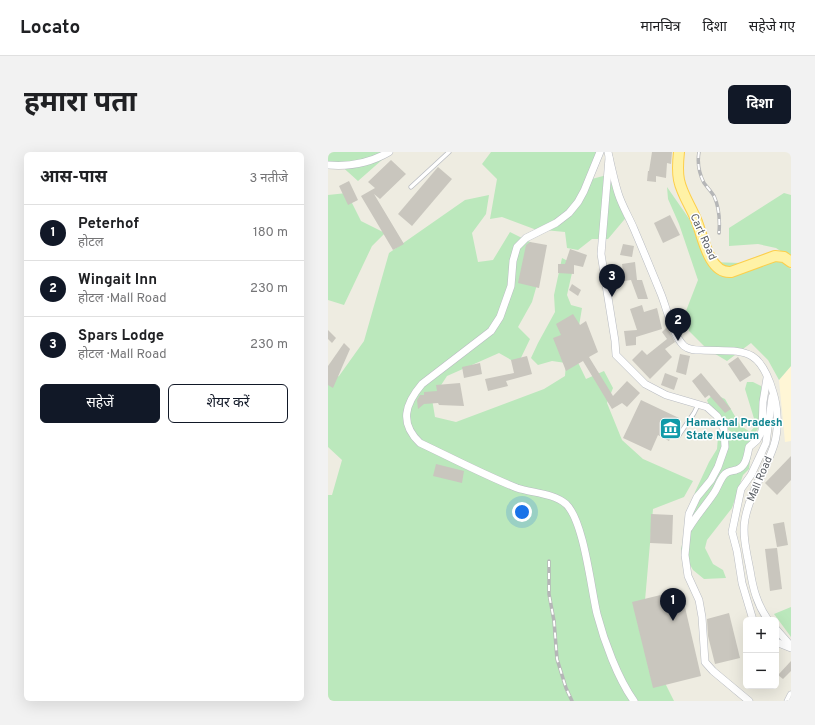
<!DOCTYPE html>
<html lang="hi">
<head>
<meta charset="utf-8">
<style>
  body { margin:0; font-family:Overpass,"Noto Sans Devanagari",sans-serif; background:#f2f2f2; color:#202124 }
  .controls { position:absolute; right:12px; bottom:12px; display:grid; overflow:hidden; border-radius:6px; box-shadow:0 4px 16px #0002 }
  .controls button { width:36px; height:36px; display:grid; place-items:center; padding:0; border:0; border-bottom:1px solid #e0e0e0; background:#fff; color:#202124; font:20px sans-serif }
  .you { position:absolute; left:194px; top:360px; width:14px; height:14px; margin:-10px; border:3px solid #fff; border-radius:50%; background:#1a73e8; box-shadow:0 0 0 6px #1a73e833 }
  .badge { display:grid; place-items:center; width:26px; height:26px; border-radius:50%; background:#111827; color:#fff; font-size:13px; font-weight:700 }
  .pin { position:absolute; translate:-50% -33px; filter:drop-shadow(0 1px 2px #0008) }
  .pin::after { content:''; position:absolute; top:21px; width:14px; height:12px; background:inherit; clip-path:polygon(0 0,100% 0,50% 100%) }
  .list { margin:0; padding:0; list-style:none }
  h2 { display:flex; justify-content:space-between; align-items:center; height:52px; margin:0; padding:0 16px; font-size:17px }
  h2 small { font-size:13px; font-weight:400; color:#757577 }
  .list li { display:grid; grid-template-columns:26px 1fr auto; gap:12px; align-items:center; box-sizing:border-box; height:56px; padding:0 16px; border-top:1px solid #e0e0e0 }
  .list b { display:block; font-size:15px; white-space:nowrap }
  .list p { margin:0; font-size:13px; white-space:nowrap; color:#757577 }
  .list em { font-size:13px; font-style:normal; color:#757577 }
  .actions { display:flex; gap:8px; padding:12px 16px }
  .actions a { flex:1; padding:9px 0; border:1px solid #111827; border-radius:6px; text-align:center; font-size:14px; color:#111827 }
  .actions .main { background:#111827; color:#fff }
  .map { position:relative; flex:none; width:463px; height:549px; overflow:hidden; border-radius:6px }
  header { display:flex; align-items:center; gap:24px; box-sizing:border-box; height:56px; padding:0 20px; background:#fff; border-bottom:1px solid #e0e0e0 }
  header strong { font-size:19px }
  nav { display:flex; gap:22px; margin-inline-start:auto; font-size:14px }
  .intro { display:flex; align-items:center; justify-content:space-between; box-sizing:border-box; height:96px; padding:0 24px }
  h1 { margin:0; font-size:28px }
  .button { padding:10px 18px; border-radius:6px; background:#111827; color:#fff; font-size:14px; font-weight:700 }
  main { display:flex; gap:24px; padding:0 24px }
  aside { flex:1; background:#fff; border-radius:6px; box-shadow:0 4px 16px #0002 }
  .map>svg:first-child { display:block }
  .commercial { fill:#fff6d6 }
  .green { fill:#bbe8bc }
  .building { fill:#c9c6be }
  .lines { fill:none; stroke-linecap:round; stroke-linejoin:round }
  .lane-casing { stroke:#b9bcc2; stroke-width:5 }
  .street-casing { stroke:#b9bcc2; stroke-width:8 }
  .primary-casing { stroke:#fdcf4b; stroke-width:12 }
  .lane { stroke:#fff; stroke-width:3.5 }
  .street { stroke:#fff; stroke-width:7 }
  .primary { stroke:#fff2a6; stroke-width:10 }
  .rail-casing { stroke:#b5b6b7; stroke-width:3.5 }
  .rail { stroke:#fff; stroke-width:2; stroke-dasharray:6; stroke-linecap:butt }
  .labels { text-anchor:middle; dominant-baseline:central; stroke-width:3; stroke-linejoin:round; paint-order:stroke }
  .street-label { font-size:11px; fill:#5a5e64; stroke:#fff }
  .culture-label { font-size:11px; font-weight:bold; fill:#0d838f; stroke:#fff; text-anchor:start }
</style>
</head>
<body>
<header>
<strong>Locato</strong>
<nav><a>मानचित्र</a><a>दिशा</a><a>सहेजे गए</a></nav>
</header>
<div class="intro"><h1>हमारा पता</h1><a class="button">दिशा</a></div>
<main>
<aside>
<h2>आस-पास<small>3 नतीजे</small></h2>
<ul class="list">
<li><span class="badge">1</span><div><b>Peterhof</b><p>होटल</p></div><em>180 m</em></li>
<li><span class="badge">2</span><div><b>Wingait Inn</b><p>होटल · Mall Road</p></div><em>230 m</em></li>
<li><span class="badge">3</span><div><b>Spars Lodge</b><p>होटल · Mall Road</p></div><em>230 m</em></li>
</ul>
<div class="actions"><a class="main">सहेजें</a><a>शेयर करें</a></div>
</aside>
<div class="map">
<svg width="463" height="549" viewBox="0 0 463 549">
  <rect width="100%" height="100%" fill="#eeece1"/>
  <!-- commercial -->
  <polygon class="commercial" points="463,214 463,289 457,290 451,228"/>
  <!-- green -->
  <g class="green">
    <polygon points="0,0 63,0 30,29 10,11 0,12"/>
    <polygon points="163,0 269,0 260,28 279,23 290,35 301,62 280,87 264,87 250,98 239,96 237,80 206,77 174,65 162,67 169,27 154,12"/>
    <polygon points="339,35 362,68 374,101 383,110 412,111 433,103 448,105 463,117 463,214 451,228 440,208 423,191 399,209 379,197 361,179 358,159 370,128 351,72 340,47"/>
    <polygon points="19,41 33,69 57,81 44,94 16,153 0,148 0,43"/>
    <polygon points="456,41 463,43 463,106 448,96 430,92 401,94 401,76"/>
    <polygon points="161,43 158,62 144,81 150,110 165,108 182,80 208,93 212,122 204,150 190,175 202,187 190,212 171,201 119,224 104,247 107,265 128,270 216,237 237,224 238,211 224,209 210,213 203,206 210,191 227,160 226,143 234,106 246,112 239,143 243,153 254,156 251,174 244,198 258,227 276,219 285,236 279,251 294,288 315,307 365,329 356,345 325,357 316,460 337,531 346,549 0,549 0,343 4,343 14,308 0,295 0,229 11,224 36,189 61,101 137,48"/>
    <polygon points="419,230 425,230 433,234 439,266 425,283 421,317 415,323 404,356 379,388 377,396 385,412 395,418 398,426 376,427 365,418 353,397 367,340 381,310 389,297 390,285 402,283 402,279 387,271 379,248 386,242 397,247 412,273 422,280 428,273 417,237"/>
    <polygon points="463,455 463,485 446,462"/>
  </g>
  <!-- building -->
  <g class="building">
    <polygon points="324,0 344,0 343,12 339,11 338,26 328,24 328,30 319,29 320,19 321,19"/>
    <polygon points="63,8 78,22 52,47 46,42 76,92 65,98 33,44 47,36 40,30"/>
    <polygon points="110,15 124,27 84,74 70,62"/>
    <polygon points="21,29 30,48 20,53 11,34"/>
    <polygon points="342,63 352,83 335,91 326,71"/>
    <polygon points="202,90 219,93 211,136 190,131 198,93"/>
    <polygon points="295,92 306,94 304,105 292,103"/>
    <polygon points="242,97 259,103 255,115 246,113 246,122 230,121 230,112 237,112"/>
    <polygon points="307,110 309,128 314,128 320,147 310,147 303,128 296,129 294,112"/>
    <polygon points="244,132 253,138 250,144 241,138"/>
    <polygon points="314,153 316,160 329,156 334,177 308,185 308,193 298,194 296,179 309,178 302,157"/>
    <polygon points="245,162 252,173 258,169 270,200 261,205 285,244 299,229 312,241 299,255 294,251 284,257 255,209 238,219 225,186 233,183 228,172"/>
    <polygon points="339,175 347,190 337,197 344,205 322,227 304,208 314,198 319,203 339,187 334,180"/>
    <polygon points="0,178 8,186 4,191 0,187"/>
    <polygon points="16,191 22,197 5,236 0,233 0,214"/>
    <polygon points="352,202 362,204 358,223 348,220"/>
    <polygon points="199,204 204,222 178,229 180,234 160,239 157,227 186,221 183,208"/>
    <polygon points="410,205 423,223 412,230 400,212"/>
    <polygon points="152,211 154,222 136,226 134,215"/>
    <polygon points="337,221 350,226 346,238 333,233"/>
    <polygon points="373,221 403,257 397,261 381,243 377,246 364,229"/>
    <polygon points="132,231 136,254 111,253 110,251 96,252 90,257 89,248 92,243 96,243 96,240 109,239 108,233"/>
    <polygon points="313,248 351,266 341,289 330,283 323,299 295,286"/>
    <polygon points="463,304 463,328 449,343 437,331"/>
    <polygon points="108,312 136,319 134,331 105,324"/>
    <polygon points="323,362 345,363 344,392 322,391"/>
    <polygon points="456,370 460,393 449,395 445,372"/>
    <polygon points="449,396 454,437 442,439 437,397"/>
    <polygon points="353,438 373,524 325,536 304,450"/>
    <polygon points="401,461 412,506 387,512 380,484 379,467"/>
    <polygon points="463,509 463,519 455,527 450,523"/>
  </g>
  <g class="lines">
    <defs>
      <g id="lane">
        <polyline points="83,35 121,0"/>
        <polyline points="351,283 366,261 370,253"/>
      </g>
      <g id="street">
        <path d="M272,0L256,39L250,50L241,61L228,71L198,86L189,95L185,109L183,134L172,165L163,179L94,232C77,252 71,271 92,291C124,306 156,323 189,336C204,341 225,341 238,352C256,369 263,437 269,462C276,489 290,527 306,549"/>
        <path d="M280,0C283,14 286,28 290,41C294,54 301,65 306,77C315,98 324,120 333,142C339,157 344,182 356,194C361,198 367,198 373,198C414,200 431,192 445,240C450,256 451,277 446,293C438,318 422,340 417,367C414,383 419,402 422,418C425,437 429,452 440,468"/>
        <polyline points="281,6 273,102 287,189 288,203 317,232 338,243 379,255 389,264 396,277 397,295 390,315 383,328 369,345 361,362 357,403 360,424 371,448 374,465 377,510 385,519 421,549"/>
        <path d="M0,13C22,15 42,11 61,0"/>
        <path d="M361,376C368,364 378,353 386,341C390,335 392,327 397,322C400,319 404,319 408,318C418,315 419,305 421,295L429,288L434,279L435,250L439,226"/>
        <polyline points="425,468 414,431 409,399 404,380 413,337 423,323 438,291 444,245"/>
        <polyline points="448,477 463,494"/>
        <polyline points="448,490 463,496"/>
        <polyline points="460,549 463,543"/>
      </g>
      <path id="primary" d="M351,0C350,9 349,18 351,28C354,43 364,56 369,70C375,85 381,122 403,120L447,104L456,105L463,110"/>
    </defs>
    <!-- lane casing -->
    <use href="#lane" class="lane-casing"/>
    <!-- street casing -->
    <use href="#street" class="street-casing"/>
    <!-- primary casing -->
    <use href="#primary" class="primary-casing"/>
    <!-- lane -->
    <use href="#lane" class="lane"/>
    <!-- street -->
    <use href="#street" class="street"/>
    <!-- primary -->
    <use href="#primary" class="primary"/>
    <defs>
      <g id="rail">
        <path d="M371,0C369,11 371,21 376,31C379,35 383,39 386,44C391,55 392,69 391,81"/>
        <polyline points="221,409 221,442 226,469 229,507 238,536 244,549"/>
      </g>
    </defs>
    <!-- rail casing -->
    <use href="#rail" class="rail-casing"/>
    <!-- rail -->
    <use href="#rail" class="rail"/>
  </g>
  <!-- icons -->
  <defs>
    <symbol id="museum-square" viewBox="-11 -11 22 22"><rect x="-9" y="-9" width="18" height="18" rx="4" fill="#0f9aa8" stroke="#fff"/><path d="M0-6L6-3V-2H-6V-3ZM-5-1h2V3h-2ZM-1-1h2V3h-2ZM3-1h2V3H3ZM-6 4H6V6H-6Z" fill="#fff"/></symbol>
  </defs>
  <g fill-rule="evenodd">
    <use href="#museum-square" x="330" y="264" width="25" height="25"/>
  </g>
  <g class="labels">
    <!-- street labels -->
    <g class="street-label">
      <text transform="translate(375 85) rotate(66)">Cart Road</text>
      <text transform="translate(432 327) rotate(-67)">Mall Road</text>
    </g>
    <!-- culture labels -->
    <g class="culture-label">
      <text x="358" y="271">Hamachal Pradesh<tspan x="358" dy="13">State Museum</tspan></text>
    </g>
  </g>
</svg>
<div class="controls">
<button>+</button>
<button>−</button>
</div>
<div class="you"></div>
<div class="pin badge" style="left:345px;top:469px">1</div>
<div class="pin badge" style="left:350px;top:189px">2</div>
<div class="pin badge" style="left:284px;top:145px">3</div>
</div>
</main>
</body>
</html>
